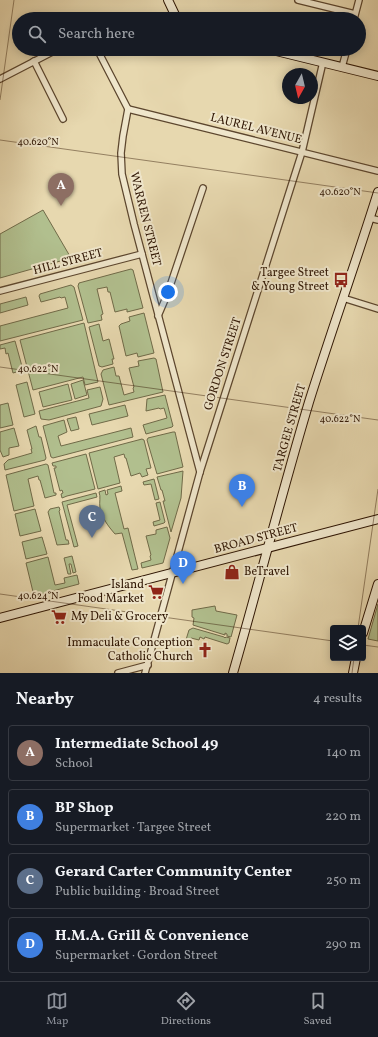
<!DOCTYPE html>
<html lang="en">
<head>
<meta charset="utf-8">
<style>
  body { margin:0; font-family:Vollkorn,serif; background:#20242c; color:#f1f3f6 }
  .controls { position:absolute; right:12px; bottom:12px; display:grid; overflow:hidden; border-radius:4px; box-shadow:0 2px 10px #0003 }
  .controls button { width:36px; height:36px; display:grid; place-items:center; padding:0; border:0; border-bottom:1px solid #363941; background:#171b24; color:#f1f3f6; font:20px sans-serif }
  .compass { position:absolute; left:282px; top:68px; width:36px; height:36px; border-radius:50%; background:#171b24; box-shadow:0 2px 10px #0003; rotate:188deg }
  .you { position:absolute; left:168px; top:292px; width:14px; height:14px; margin:-10px; border:3px solid #fff; border-radius:50%; background:#1a73e8; box-shadow:0 0 0 6px #1a73e833 }
  .badge { display:grid; place-items:center; width:26px; height:26px; border-radius:50%; background:#8c9099; color:#fff; font-size:13px; font-weight:700 }
  .pin { position:absolute; translate:-50% -33px; filter:drop-shadow(0 1px 2px #0008) }
  .pin::after { content:''; position:absolute; top:21px; width:14px; height:12px; background:inherit; clip-path:polygon(0 0,100% 0,50% 100%) }
  .list { margin:0; padding:0; list-style:none }
  h2 { display:flex; justify-content:space-between; align-items:center; height:52px; margin:0; padding:0 16px; font-size:17px }
  h2 small { font-size:13px; font-weight:400; color:#9ea1a6 }
  .list li { display:grid; grid-template-columns:26px 1fr auto; gap:12px; align-items:center; box-sizing:border-box; height:56px; margin:0 8px 8px; padding:0 8px; border:1px solid #363941; border-radius:4px }
  .list b { display:block; font-size:15px; white-space:nowrap }
  .list p { margin:0; font-size:13px; white-space:nowrap; color:#9ea1a6 }
  .list em { font-size:13px; font-style:normal; color:#9ea1a6 }
  .icon { flex:none; width:22px; height:22px; fill:none; stroke:currentColor; stroke-width:2; stroke-linecap:round; stroke-linejoin:round }
  .map { position:relative; flex:none; width:378px; height:673px; overflow:hidden }
  .search { position:absolute; background:#171b24; box-shadow:0 2px 10px #0003; left:12px; right:12px; top:12px; height:44px; display:flex; align-items:center; gap:10px; box-sizing:border-box; padding:0 14px; border-radius:22px; color:#9ea1a6; font-size:15px }
  .sheet { height:308px; background:#171b24 }
  nav { display:flex; justify-content:space-around; align-items:center; box-sizing:border-box; height:56px; border-top:1px solid #363941; background:#171b24; font-size:11px; color:#9ea1a6 }
  nav a { display:grid; justify-items:center; gap:2px }
  nav .on { color:#8c9099 }
  .map>svg:first-child { display:block }
  .green { fill:#b1bf8e; stroke:#706a48 }
  .lines { fill:none; stroke-linecap:round; stroke-linejoin:round }
  .street-casing { stroke:#5c462e; stroke-width:8 }
  .secondary-casing { stroke:#2e1503; stroke-width:10 }
  .street { stroke:#efe6cb; stroke-width:5.5 }
  .secondary { stroke:#efe6cb; stroke-width:8 }
  .ticks { fill:none; stroke:#2e1503; stroke-width:1; stroke-opacity:0.45 }
  .labels { text-anchor:middle; dominant-baseline:central; stroke-width:4; stroke-linejoin:round; paint-order:stroke }
  .street-label { font-size:12px; fill:#2e1503; stroke:#efe6cb }
  .poi-label { font-size:12px; fill:#2e1503; stroke:#efe6cb; text-anchor:end }
  .ticks-label { font-size:10px; text-anchor:middle; fill:#2e1503; stroke:#efe6cb; stroke-width:4; stroke-linejoin:round; paint-order:stroke }
</style>
</head>
<body>
<div class="map">
<svg width="378" height="673" viewBox="0 0 378 673">
  <rect width="100%" height="100%" fill="#e7d8af"/>
  <filter id="stains"><feTurbulence type="fractalNoise" baseFrequency=".005" numOctaves="4"/><feColorMatrix values="0 0 0 0 .2 0 0 0 0 .09 0 0 0 0 .02 0 0 0 .5 -.17"/></filter>
  <radialGradient id="worn" r=".72"><stop offset=".6" stop-color="#630" stop-opacity="0"/><stop offset="1" stop-color="#630" stop-opacity=".3"/></radialGradient>
  <!-- green -->
  <g class="green">
    <polygon points="43,210 71,258 0,278 0,234"/>
    <polygon points="131,269 133,270 143,308 127,312 127,309 115,312 110,292 108,292 107,287 97,289 103,314 101,315 102,320 88,323 78,286 79,283"/>
    <polygon points="71,285 74,287 83,320 0,341 0,326 68,308 65,297 61,298 60,297 41,302 39,296 40,294"/>
    <polygon points="26,297 28,305 0,313 0,304"/>
    <polygon points="144,313 154,353 138,357 137,353 126,356 119,326 121,324 130,321 129,317"/>
    <polygon points="84,323 98,382 85,385 83,377 33,390 20,340"/>
    <polygon points="99,324 103,341 109,339 114,359 112,359 113,364 102,367 99,366 89,327"/>
    <polygon points="15,341 23,370 13,373 8,353 6,354 5,348 0,349 0,345"/>
    <polygon points="154,358 156,359 163,392 109,405 101,374 103,370 114,367 116,376 119,376 124,395 134,392 133,388 134,387 129,368 139,366 138,361"/>
    <polygon points="83,380 87,395 75,399 71,384"/>
    <polygon points="27,382 35,414 24,417 16,385"/>
    <polygon points="68,384 72,400 43,407 39,392"/>
    <polygon points="100,387 103,399 101,406 49,420 41,419 39,411 89,398 87,390"/>
    <polygon points="165,395 173,426 172,427 146,434 143,425 167,418 164,408 160,409 159,408 146,411 147,399"/>
    <polygon points="8,403 13,425 0,428 0,405"/>
    <polygon points="125,405 128,416 92,425 89,414"/>
    <polygon points="76,417 79,429 71,431 67,419"/>
    <polygon points="64,420 67,432 58,436 61,446 131,428 133,437 53,458 51,457 43,426"/>
    <polygon points="36,426 39,437 41,437 46,458 45,460 5,470 4,464 8,460 32,453 31,449 32,449 27,430"/>
    <polygon points="14,428 19,446 9,448 9,455 3,457 0,450 0,432"/>
    <polygon points="173,432 175,432 183,467 157,474 147,440 148,438"/>
    <polygon points="142,439 144,440 151,468 146,469 148,475 142,477 140,473 131,476 126,458 125,458 124,454 114,457 120,483 98,489 89,453"/>
    <polygon points="86,454 95,489 67,496 62,498 61,494 63,493 62,490 60,491 54,468 56,468 56,466 53,466 52,463"/>
    <polygon points="46,464 48,465 54,493 56,493 56,495 45,498 40,480 39,480 38,476 28,479 34,506 14,511 6,475"/>
    <polygon points="183,471 181,498 171,532 163,501 165,501 162,490 161,490 157,477"/>
    <polygon points="154,479 159,499 155,500 151,484 144,485 143,482"/>
    <path d="M121,486L122,491L115,493L124,529L128,528L138,569L132,570L122,533L115,534C108,526 102,518 100,508C99,502 101,497 99,492L105,490L106,495L108,494L107,490Z"/>
    <polygon points="96,493 97,497 67,505 78,546 74,547 62,502"/>
    <polygon points="160,502 165,522 164,523 154,526 153,522 160,520 156,503"/>
    <polygon points="59,507 60,510 59,511 66,540 68,540 69,544 57,545 48,512 50,509"/>
    <polygon points="35,509 41,531 20,536 15,514"/>
    <polygon points="167,527 170,538 163,563 142,568 141,563 151,560 150,556 151,555 146,536 156,534 156,530"/>
    <polygon points="42,537 47,554 26,559 22,542"/>
    <polygon points="72,556 76,572 73,573 71,564 69,564 71,574 68,574 64,558"/>
    <polygon points="48,557 55,585 65,583 64,578 77,575 79,584 34,596 26,563"/>
    <polygon points="378,604 378,641 368,639"/>
    <polygon points="215,606 216,611 237,615 231,637 227,636 227,634 225,633 225,635 193,625 194,618 192,617 192,610"/>
    <polygon points="193,628 224,637 225,638 226,637 230,638 229,643 227,644 205,637 204,639 200,637 199,640 191,638 190,642 185,643 189,630"/>
  </g>
  <g class="lines">
    <defs>
      <g id="street">
        <polyline points="298,0 355,14"/>
        <polyline points="120,19 122,18"/>
        <polyline points="354,19 359,0"/>
        <polyline points="97,49 128,109"/>
        <polyline points="34,61 63,119"/>
        <polyline points="342,67 347,49"/>
        <polyline points="0,79 58,49"/>
        <polyline points="128,109 123,136 121,153 122,174 134,224 200,472"/>
        <polyline points="128,109 378,171"/>
        <polyline points="370,218 378,220"/>
        <polyline points="0,291 142,254"/>
        <polyline points="343,298 378,309"/>
        <polyline points="158,316 167,295 203,188"/>
        <polyline points="118,673 148,665"/>
        <polyline points="145,673 200,472 302,152 323,62"/>
      </g>
      <g id="secondary">
        <polyline points="168,0 177,19"/>
        <polyline points="268,49 378,76"/>
        <polyline points="0,618 378,519"/>
        <polyline points="363,633 378,584"/>
        <path d="M233,673C259,583 282,492 309,402C331,332 356,262 378,192"/>
        <polyline points="353,673 356,658"/>
      </g>
    </defs>
    <!-- street casing -->
    <use href="#street" class="street-casing"/>
    <!-- secondary casing -->
    <use href="#secondary" class="secondary-casing"/>
    <!-- street -->
    <use href="#street" class="street"/>
    <!-- secondary -->
    <use href="#secondary" class="secondary"/>
  </g>
  <!-- ticks -->
  <path class="ticks" d="M0,100L14,0M0,140L378,193M0,367L378,420M0,594L333,641M358,628L378,489M363,645L378,647M352,673L354,658"/>
  <!-- icons -->
  <defs>
    <symbol id="bus-bare" viewBox="-9 -9 18 18"><path d="M-5-6H5V4H4V6H2V4H-2V6H-4V4H-5ZM-3.5-4V0h7V-4ZM-3.5 1.2v1.5H-2V1.2ZM2 1.2v1.5H3.5V1.2Z" fill="#8f2418" stroke="#efe6cb" stroke-width="2.5" paint-order="stroke"/></symbol>
    <symbol id="shop-bare" viewBox="-9 -9 18 18"><path d="M-5-2.5h2.3a2.7 3.5 0 0 1 5.4 0H5L5.5 6h-11ZM-1.5-2.5h3a1.5 2.3 0 0 0-3 0Z" fill="#8f2418" stroke="#efe6cb" stroke-width="2.5" paint-order="stroke"/></symbol>
    <symbol id="supermarket-bare" viewBox="-9 -9 18 18"><path d="M-6-5.5h2.5l.6 2H6L4.5 2H-2.5L-4.4-4H-6ZM-1.5 3.2a1.3 1.3 0 1 0 .1 0ZM3 3.2a1.3 1.3 0 1 0 .1 0Z" fill="#8f2418" stroke="#efe6cb" stroke-width="2.5" paint-order="stroke"/></symbol>
    <symbol id="church-bare" viewBox="-9 -9 18 18"><path d="M-1.2-6h2.4v3.5h3.3v2.4h-3.3V6h-2.4V-.1h-3.3v-2.4h3.3Z" fill="#8f2418" stroke="#efe6cb" stroke-width="2.5" paint-order="stroke"/></symbol>
  </defs>
  <g fill-rule="evenodd">
    <use href="#bus-bare" x="330" y="269" width="22" height="22"/>
    <use href="#shop-bare" x="221" y="561" width="22" height="22"/>
    <use href="#supermarket-bare" x="145" y="581" width="22" height="22"/>
    <use href="#supermarket-bare" x="48" y="606" width="22" height="22"/>
    <use href="#church-bare" x="194" y="639" width="22" height="22"/>
  </g>
  <g class="labels">
    <!-- street labels -->
    <g class="street-label">
      <text transform="translate(256 129) rotate(14)">LAUREL AVENUE</text>
      <text transform="translate(145 219) rotate(76)">WARREN STREET</text>
      <text transform="translate(68 262) rotate(-15)">HILL STREET</text>
      <text transform="translate(223 364) rotate(-72)">GORDON STREET</text>
      <text transform="translate(290 428) rotate(-74)">TARGEE STREET</text>
      <text transform="translate(256 539) rotate(-15)">BROAD STREET</text>
    </g>
    <!-- poi labels -->
    <g class="poi-label">
      <text x="329" y="273">Targee Street<tspan x="329" dy="14">&amp; Young Street</tspan></text>
      <text x="244" y="572" text-anchor="start">BeTravel</text>
      <text x="144" y="585">Island<tspan x="144" dy="14">Food Market</tspan></text>
      <text x="71" y="617" text-anchor="start">My Deli &amp; Grocery</text>
      <text x="193" y="643">Immaculate Conception<tspan x="193" dy="14">Catholic Church</tspan></text>
    </g>
  </g>
  <g class="ticks-label">
    <text x="38" y="145">40.620°N</text>
    <text x="340" y="195">40.620°N</text>
    <text x="38" y="372">40.622°N</text>
    <text x="340" y="422">40.622°N</text>
    <text x="38" y="599">40.624°N</text>
  </g>
  <rect width="100%" height="100%" filter="url(#stains)"/>
  <rect width="100%" height="100%" fill="url(#worn)"/>
</svg>
<div class="controls">
<button><svg class="icon" aria-label="layers" viewBox="0 0 24 24"><path d="M12 4l9 5-9 5-9-5zM3 14l9 5 9-5"/></svg></button>
</div>
<svg class="compass" viewBox="-18 -18 36 36"><path d="M0-13l5 13h-10z" fill="#e53935"/><path d="M0 13l5-13h-10z" fill="#9ea1a6"/></svg>
<div class="you"></div>
<div class="pin badge" style="left:61px;top:206px;background:#8d6e63">A</div>
<div class="pin badge" style="left:242px;top:507px;background:#3f7fe0">B</div>
<div class="pin badge" style="left:92px;top:538px;background:#5c6f8a">C</div>
<div class="pin badge" style="left:183px;top:584px;background:#3f7fe0">D</div>
<div class="search"><svg class="icon" aria-label="search" viewBox="0 0 24 24"><circle cx="10" cy="10" r="6"/><path d="M15 15l6 6"/></svg>Search here</div>
</div>
<section class="sheet">
<h2>Nearby<small>4 results</small></h2>
<ul class="list">
<li><span class="badge" style="background:#8d6e63">A</span><div><b>Intermediate School 49</b><p>School</p></div><em>140 m</em></li>
<li><span class="badge" style="background:#3f7fe0">B</span><div><b>BP Shop</b><p>Supermarket · Targee Street</p></div><em>220 m</em></li>
<li><span class="badge" style="background:#5c6f8a">C</span><div><b>Gerard Carter Community Center</b><p>Public building · Broad Street</p></div><em>250 m</em></li>
<li><span class="badge" style="background:#3f7fe0">D</span><div><b>H.M.A. Grill &amp; Convenience</b><p>Supermarket · Gordon Street</p></div><em>290 m</em></li>
</ul>
</section>
<nav>
<a class="on"><svg class="icon" aria-label="map" viewBox="0 0 24 24"><path d="M3 6l6-2 6 2 6-2v14l-6 2-6-2-6 2zM9 4v14M15 6v14"/></svg>Map</a>
<a><svg class="icon" aria-label="directions" viewBox="0 0 24 24"><path d="M12 3l9 9-9 9-9-9zM9 14v-3h6M13 9l2 2-2 2"/></svg>Directions</a>
<a><svg class="icon" aria-label="saved" viewBox="0 0 24 24"><path d="M7 4h10v16l-5-4-5 4z"/></svg>Saved</a>
</nav>
</body>
</html>
